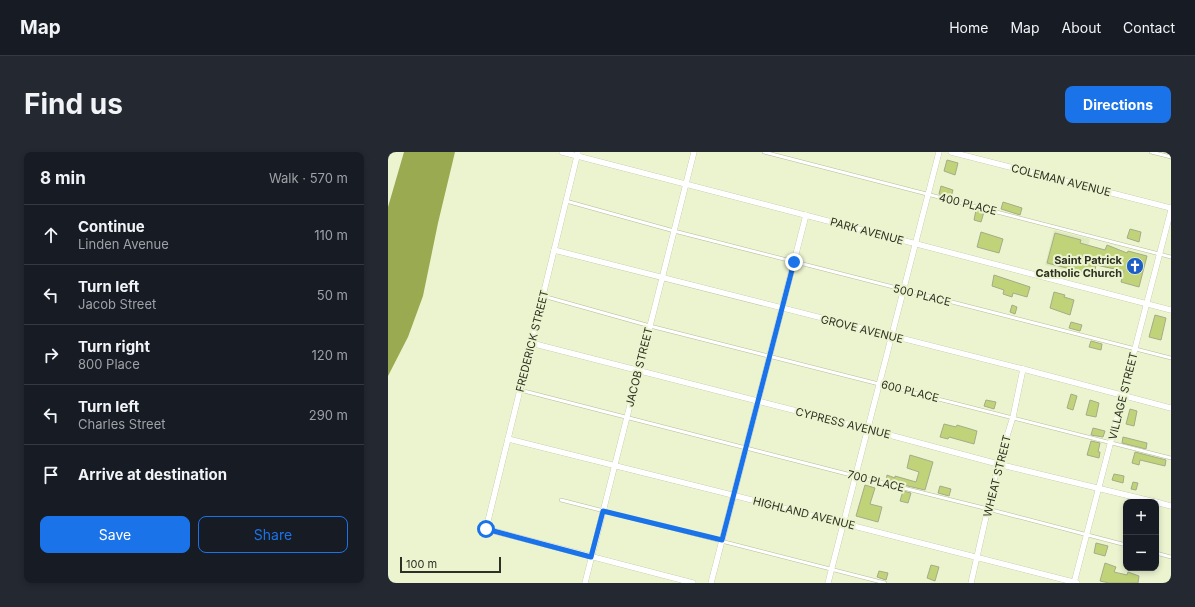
<!DOCTYPE html>
<html lang="en">
<head>
<meta charset="utf-8">
<style>
  body { margin:0; font-family:Inter,sans-serif; background:#242831; color:#f1f3f6 }
  .controls { position:absolute; right:12px; bottom:12px; display:grid; overflow:hidden; border-radius:8px; box-shadow:0 2px 6px #0003 }
  .controls button { width:36px; height:36px; display:grid; place-items:center; padding:0; border:0; border-bottom:1px solid #363941; background:#171b24; color:#f1f3f6; font:20px sans-serif }
  .scale { position:absolute; left:12px; bottom:10px; width:101px; box-sizing:border-box; padding-left:4px; border:2px solid #2d3022; border-top:0; font-size:11px; line-height:14px; white-space:nowrap; color:#2d3022; -webkit-text-stroke:3px #ebf4cf; paint-order:stroke }
  .stop { position:absolute; width:12px; height:12px; margin:-9px; border:3px solid #1a73e8; border-radius:50%; background:#fff }
  .stop.end { background:#1a73e8; border-color:#fff; box-shadow:0 1px 4px #0008 }
  .list { margin:0; padding:0; list-style:none }
  h2 { display:flex; justify-content:space-between; align-items:center; height:52px; margin:0; padding:0 16px; font-size:17px }
  h2 small { font-size:13px; font-weight:400; color:#9ea1a6 }
  .list li { display:grid; grid-template-columns:26px 1fr auto; gap:12px; align-items:center; box-sizing:border-box; height:60px; padding:0 16px; border-top:1px solid #363941 }
  .list b { display:block; font-size:15px; white-space:nowrap }
  .list p { margin:0; font-size:13px; white-space:nowrap; color:#9ea1a6 }
  .list em { font-size:13px; font-style:normal; color:#9ea1a6 }
  .actions { display:flex; gap:8px; padding:12px 16px }
  .actions a { flex:1; padding:9px 0; border:1px solid #1a73e8; border-radius:8px; text-align:center; font-size:14px; color:#1a73e8 }
  .actions .main { background:#1a73e8; color:#fff }
  .icon { flex:none; width:22px; height:22px; fill:none; stroke:currentColor; stroke-width:2; stroke-linecap:round; stroke-linejoin:round }
  .map { position:relative; flex:none; width:783px; height:431px; overflow:hidden; border-radius:8px }
  header { display:flex; align-items:center; gap:24px; box-sizing:border-box; height:56px; padding:0 20px; background:#171b24; border-bottom:1px solid #363941 }
  header strong { font-size:19px }
  nav { display:flex; gap:22px; margin-inline-start:auto; font-size:14px }
  .intro { display:flex; align-items:center; justify-content:space-between; box-sizing:border-box; height:96px; padding:0 24px }
  h1 { margin:0; font-size:28px }
  .button { padding:10px 18px; border-radius:8px; background:#1a73e8; color:#fff; font-size:14px; font-weight:700 }
  main { display:flex; gap:24px; padding:0 24px }
  aside { flex:1; background:#171b24; border-radius:8px; box-shadow:0 2px 6px #0003 }
  .map>svg:first-child { display:block }
  .built { fill:#dfeabe }
  .water { fill:#99aa51 }
  .building { fill:#c0d379; stroke:#a4ac89 }
  .lines { fill:none; stroke-linecap:round; stroke-linejoin:round }
  .service-casing { stroke:#b4bc99; stroke-width:4 }
  .minor-casing { stroke:#b4bc99; stroke-width:6 }
  .service { stroke:#fff; stroke-width:3 }
  .minor { stroke:#fff; stroke-width:5.5 }
  .route { stroke:#1a73e8; stroke-width:5 }
  .labels { text-anchor:middle; dominant-baseline:central; stroke-width:4; stroke-linejoin:round; paint-order:stroke }
  .street-label { font-size:11px; fill:#2d3022; stroke:#ebf4cf }
  .poi-label { font-size:11px; font-weight:bold; fill:#2d3022; stroke:#ebf4cf; text-anchor:end }
</style>
</head>
<body>
<header>
<strong>Map</strong>
<nav><a>Home</a><a>Map</a><a>About</a><a>Contact</a></nav>
</header>
<div class="intro"><h1>Find us</h1><a class="button">Directions</a></div>
<main>
<aside>
<h2>8 min<small>Walk · 570 m</small></h2>
<ul class="list">
<li><svg class="icon" aria-label="ahead" viewBox="0 0 24 24"><path d="M12 20V5M6 11l6-6 6 6"/></svg><div><b>Continue</b><p>Linden Avenue</p></div><em>110 m</em></li>
<li><svg class="icon" aria-label="left" viewBox="0 0 24 24"><path d="M17 20v-9H6M10 6l-5 5 5 5"/></svg><div><b>Turn left</b><p>Jacob Street</p></div><em>50 m</em></li>
<li><svg class="icon" aria-label="right" viewBox="0 0 24 24"><path d="M7 20v-9h11M14 6l5 5-5 5"/></svg><div><b>Turn right</b><p>800 Place</p></div><em>120 m</em></li>
<li><svg class="icon" aria-label="left" viewBox="0 0 24 24"><path d="M17 20v-9H6M10 6l-5 5 5 5"/></svg><div><b>Turn left</b><p>Charles Street</p></div><em>290 m</em></li>
<li><svg class="icon" aria-label="arrive" viewBox="0 0 24 24"><path d="M6 21V4h12l-3 4 3 4H6"/></svg><div><b>Arrive at destination</b></div></li>
</ul>
<div class="actions"><a class="main">Save</a><a>Share</a></div>
</aside>
<div class="map">
<svg width="783" height="431" viewBox="0 0 783 431">
  <rect width="100%" height="100%" fill="#ebf4cf"/>
  <!-- built -->
  <polygon class="built" points="666,78 702,87 693,122 657,113"/>
  <!-- water -->
  <polygon class="water" points="16,0 67,0 50,71 35,144 20,185 0,224 0,55"/>
  <!-- building -->
  <g class="building">
    <polygon points="559,8 570,11 567,23 556,19"/>
    <polygon points="553,34 565,38 563,45 551,42"/>
    <polygon points="615,50 634,56 632,63 613,57"/>
    <polygon points="588,58 596,60 593,70 586,68"/>
    <polygon points="742,77 753,80 751,90 739,86"/>
    <polygon points="593,80 615,87 611,101 589,95"/>
    <polygon points="667,81 693,88 692,91 717,98 719,93 739,101 740,99 759,104 751,135 733,130 736,119 708,113 706,123 659,111"/>
    <polygon points="606,123 642,135 639,145 625,141 624,145 615,142 616,138 604,134"/>
    <polygon points="666,140 677,143 676,145 686,148 682,163 662,156"/>
    <polygon points="624,153 629,155 627,162 622,160"/>
    <polygon points="767,163 778,166 773,188 761,185"/>
    <polygon points="683,170 694,173 692,179 681,176"/>
    <polygon points="703,189 714,192 713,198 701,195"/>
    <polygon points="683,242 689,244 685,258 679,256"/>
    <polygon points="598,248 608,250 606,257 596,254"/>
    <polygon points="702,248 711,251 708,265 698,263"/>
    <polygon points="742,257 749,259 746,274 738,272"/>
    <polygon points="556,272 568,275 569,273 589,279 586,292 561,285 560,287 552,285"/>
    <polygon points="705,276 717,279 715,285 703,283"/>
    <polygon points="735,285 759,291 758,297 734,291"/>
    <polygon points="703,289 712,291 710,300 712,300 711,306 699,303"/>
    <polygon points="747,300 778,308 777,314 752,308 751,313 744,311"/>
    <polygon points="522,303 545,310 537,338 498,329 499,323 507,326 507,324 528,330 531,320 519,316"/>
    <polygon points="726,322 736,324 735,331 724,328"/>
    <polygon points="745,330 750,331 748,338 743,337"/>
    <polygon points="477,333 487,336 482,352 494,355 490,370 468,364"/>
    <polygon points="552,334 563,337 561,344 550,341"/>
    <polygon points="515,339 523,341 520,351 512,349"/>
    <polygon points="708,391 720,394 717,404 706,401"/>
    <polygon points="717,411 728,415 726,420 739,423 740,420 751,424 750,431 721,431 712,429"/>
    <polygon points="543,413 551,415 547,429 539,426"/>
    <polygon points="491,419 500,421 498,428 489,425"/>
  </g>
  <g class="lines">
    <defs>
      <g id="service">
        <polyline points="376,0 783,105"/>
        <polyline points="763,0 783,5"/>
        <polyline points="178,49 286,79 783,206"/>
        <polyline points="155,144 262,174 783,306"/>
        <polyline points="132,238 467,324 600,357 738,393"/>
        <polyline points="173,348 497,431"/>
        <polyline points="768,401 783,405"/>
      </g>
      <g id="minor">
        <polyline points="174,0 783,158"/>
        <polyline points="190,0 98,377 305,431"/>
        <polyline points="563,0 783,56"/>
        <polyline points="166,98 635,217 783,256"/>
        <polyline points="143,191 479,277 610,312 767,350"/>
        <path d="M120,287C310,334 499,382 689,431"/>
        <polyline points="768,350 783,354"/>
        <polyline points="197,431 306,0"/>
        <polyline points="323,431 418,63"/>
        <polyline points="440,431 551,0"/>
        <polyline points="583,431 610,312 625,265 635,217"/>
        <polyline points="686,431 783,58"/>
      </g>
    </defs>
    <!-- service casing -->
    <use href="#service" class="service-casing"/>
    <!-- minor casing -->
    <use href="#minor" class="minor-casing"/>
    <!-- service -->
    <use href="#service" class="service"/>
    <!-- minor -->
    <use href="#minor" class="minor"/>
  </g>
  <g class="lines">
    <!-- route -->
    <polyline class="route" points="98,377 203,405 215,359 334,388 406,110"/>
  </g>
  <!-- icons -->
  <defs>
    <symbol id="church-disc" viewBox="-11 -11 22 22"><circle r="9.5" fill="#1d5dc8" stroke="#ebf4cf"/><path d="M-1.2-6h2.4v3.5h3.3v2.4h-3.3V6h-2.4V-.1h-3.3v-2.4h3.3Z" fill="#fff"/></symbol>
  </defs>
  <g fill-rule="evenodd">
    <use href="#church-disc" x="737" y="104" width="20" height="20"/>
  </g>
  <g class="labels">
    <!-- street labels -->
    <g class="street-label">
      <text transform="translate(673 28) rotate(14)">COLEMAN AVENUE</text>
      <text transform="translate(580 52) rotate(14)">400 PLACE</text>
      <text transform="translate(479 79) rotate(15)">PARK AVENUE</text>
      <text transform="translate(534 143) rotate(14)">500 PLACE</text>
      <text transform="translate(474 177) rotate(14)">GROVE AVENUE</text>
      <text transform="translate(144 189) rotate(-76)">FREDERICK STREET</text>
      <text transform="translate(251 215) rotate(-76)">JACOB STREET</text>
      <text transform="translate(522 239) rotate(14)">600 PLACE</text>
      <text transform="translate(735 244) rotate(-76)">VILLAGE STREET</text>
      <text transform="translate(455 271) rotate(14)">CYPRESS AVENUE</text>
      <text transform="translate(609 324) rotate(-76)">WHEAT STREET</text>
      <text transform="translate(488 329) rotate(14)">700 PLACE</text>
      <text transform="translate(416 361) rotate(14)">HIGHLAND AVENUE</text>
    </g>
    <!-- poi labels -->
    <g class="poi-label">
      <text x="734" y="108">Saint Patrick<tspan x="734" dy="13">Catholic Church</tspan></text>
    </g>
  </g>
</svg>
<div class="controls">
<button>+</button>
<button>−</button>
</div>
<div class="scale">100 m</div>
<div class="stop" style="left:98px;top:377px"></div>
<div class="stop end" style="left:406px;top:110px"></div>
</div>
</main>
</body>
</html>
